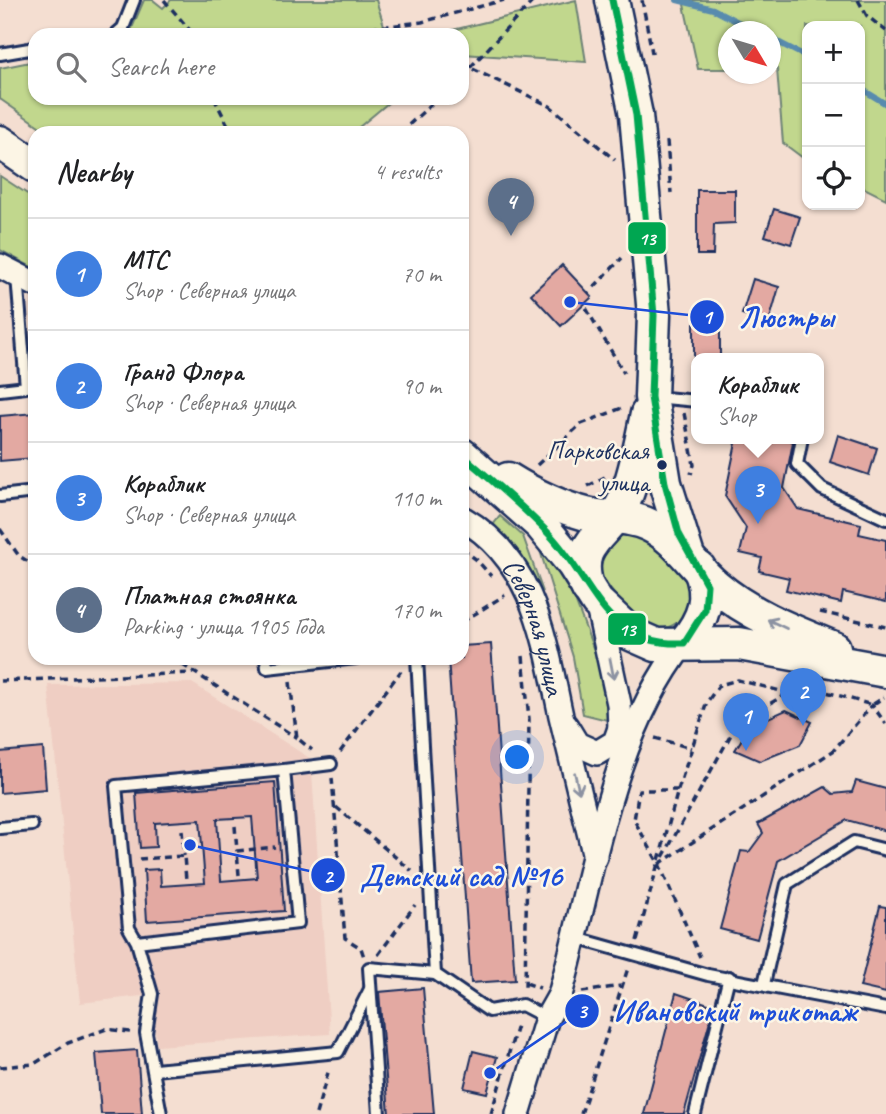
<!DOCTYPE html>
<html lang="en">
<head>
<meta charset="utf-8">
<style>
  body { margin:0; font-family:Caveat,sans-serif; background:#f6f6f6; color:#202124 }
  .controls { position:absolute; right:21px; top:21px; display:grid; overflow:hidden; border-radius:14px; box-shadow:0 2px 5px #0004 }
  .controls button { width:63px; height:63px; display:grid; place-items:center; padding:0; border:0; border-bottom:2px solid #e0e0e0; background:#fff; color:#202124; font:35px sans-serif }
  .compass { position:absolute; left:718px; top:21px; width:63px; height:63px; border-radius:50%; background:#fff; box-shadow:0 2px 5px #0004; rotate:128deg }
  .you { position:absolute; left:518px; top:758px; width:24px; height:24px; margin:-18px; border:5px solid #fff; border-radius:50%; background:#1a73e8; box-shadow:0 0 0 10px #1a73e833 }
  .badge { display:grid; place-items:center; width:46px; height:46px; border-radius:50%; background:#d1495b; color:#fff; font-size:23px; font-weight:700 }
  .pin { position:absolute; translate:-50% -58px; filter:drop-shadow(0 2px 4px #0008) }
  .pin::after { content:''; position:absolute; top:37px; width:24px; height:21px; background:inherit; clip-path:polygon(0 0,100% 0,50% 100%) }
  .popup { position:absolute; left:691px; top:353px; width:133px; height:91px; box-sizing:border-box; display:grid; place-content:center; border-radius:14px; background:#fff; filter:drop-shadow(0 2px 5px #0005); font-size:23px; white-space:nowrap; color:#757577 }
  .popup b { font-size:26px; color:#202124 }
  .popup::after { content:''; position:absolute; left:50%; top:100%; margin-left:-14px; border:14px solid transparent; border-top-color:#fff }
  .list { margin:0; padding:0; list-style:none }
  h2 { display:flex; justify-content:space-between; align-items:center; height:91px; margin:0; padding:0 28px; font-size:30px }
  h2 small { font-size:23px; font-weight:400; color:#757577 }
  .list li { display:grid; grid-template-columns:46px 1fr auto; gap:21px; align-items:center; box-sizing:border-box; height:112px; padding:0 28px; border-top:2px solid #e0e0e0 }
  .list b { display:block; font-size:26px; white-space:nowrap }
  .list p { margin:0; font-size:23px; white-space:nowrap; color:#757577 }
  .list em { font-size:23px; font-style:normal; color:#757577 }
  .icon { flex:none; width:38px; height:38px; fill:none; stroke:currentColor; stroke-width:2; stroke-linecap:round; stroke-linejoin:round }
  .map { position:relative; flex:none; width:886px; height:1114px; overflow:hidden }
  .search { position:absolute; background:#fff; box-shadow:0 2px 5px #0004; left:28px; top:28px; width:441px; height:77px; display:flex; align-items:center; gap:18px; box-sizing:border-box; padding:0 24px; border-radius:21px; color:#757577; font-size:26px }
  .panel { position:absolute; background:#fff; box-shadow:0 2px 5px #0004; left:28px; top:126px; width:441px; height:539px; border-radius:21px }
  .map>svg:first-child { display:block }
  .built { fill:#efcec3 }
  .green { fill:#c1d78d; stroke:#6e8376; stroke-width:2 }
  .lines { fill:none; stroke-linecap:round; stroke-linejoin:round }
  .stream { stroke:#598bae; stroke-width:6 }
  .building { fill:#e3a9a2; stroke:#1b2f5e; stroke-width:2; fill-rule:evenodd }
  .lane-casing { stroke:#1b2f5e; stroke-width:16 }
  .street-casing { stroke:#1b2f5e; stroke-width:28 }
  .secondary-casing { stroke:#1b2f5e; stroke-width:37 }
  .path { stroke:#1b2f5e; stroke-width:3.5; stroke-dasharray:7 5; stroke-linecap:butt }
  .lane { stroke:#fcf5e5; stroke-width:10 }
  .street { stroke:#fcf5e5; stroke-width:23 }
  .secondary { stroke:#fcf5e5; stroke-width:32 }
  .bus-1-casing { stroke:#fcf5e5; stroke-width:12 }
  .bus-1 { stroke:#00a651; stroke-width:7 }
  .oneway { stroke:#8c92a2 }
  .bus-dot { fill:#1b2f5e; stroke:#fcf5e5; stroke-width:2.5 }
  .labels { text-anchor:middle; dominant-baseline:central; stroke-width:5; stroke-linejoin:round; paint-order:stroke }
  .bus-label { font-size:26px; fill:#1b2f5e; stroke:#fcf5e5; text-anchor:end }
  .street-label { font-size:28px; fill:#1b2f5e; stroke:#fcf5e5 }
  .leader { fill:none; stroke:#1d4ed8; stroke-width:2.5 }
  .callout-dot { fill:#1d4ed8; stroke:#fcf5e5; stroke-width:2.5 }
  .mark-label { font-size:21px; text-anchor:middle; font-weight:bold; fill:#fff }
  .callout-label { font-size:30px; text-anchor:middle; font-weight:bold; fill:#1d4ed8; stroke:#fcf5e5; stroke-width:5; stroke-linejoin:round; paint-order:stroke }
  .line-badge { stroke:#fcf5e5; stroke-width:2.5 }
  .badge-label { font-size:19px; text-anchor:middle; font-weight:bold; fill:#fff }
</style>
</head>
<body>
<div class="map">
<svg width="886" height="1114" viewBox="0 0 886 1114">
  <rect width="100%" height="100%" fill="#f4ded1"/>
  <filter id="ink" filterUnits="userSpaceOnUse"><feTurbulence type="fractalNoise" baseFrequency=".0143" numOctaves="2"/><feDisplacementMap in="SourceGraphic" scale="14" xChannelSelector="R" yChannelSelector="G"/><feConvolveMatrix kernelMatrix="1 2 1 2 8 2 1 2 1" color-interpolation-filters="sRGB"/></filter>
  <g filter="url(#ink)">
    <!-- built -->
    <polygon class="built" points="192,683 311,759 330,1034 157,1046 151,995 80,1003 48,685"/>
    <!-- green -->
    <g class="green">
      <polygon points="144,0 153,0 163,8 171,0 376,0 387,35 129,35"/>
      <polygon points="576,0 586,62 462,54 462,35 432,35"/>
      <polygon points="683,0 886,0 886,199 860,186 860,26 807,26 807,161 783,143 777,69 771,69 770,32 728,32 728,69 698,69"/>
      <polygon points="35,61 35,98 394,98 352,133 49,133 0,99 0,68"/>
      <polygon points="0,176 35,199 35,269 0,250"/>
      <polygon points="500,516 523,536 543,592 518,551 493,525"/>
      <path d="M622,533C639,532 651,542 663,554C672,562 684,571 688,582C699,609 672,640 644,624C628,614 612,592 601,576L598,567L603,545Z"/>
      <polygon points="538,544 567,579 598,661 611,721 583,714 573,657"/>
    </g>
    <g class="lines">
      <!-- stream -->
      <g class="stream">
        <polyline points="677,0 713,9 757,32"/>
        <polyline points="770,38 807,57"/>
        <polyline points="860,88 886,104"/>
      </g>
    </g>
    <!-- building -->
    <g class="building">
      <polygon points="697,190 735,190 735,223 714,224 713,255 697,255"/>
      <polygon points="774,209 800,217 791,244 765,236"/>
      <polygon points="562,265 592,297 561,326 531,294"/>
      <polygon points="753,279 779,287 769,322 742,314"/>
      <rect x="694" y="323" width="26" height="35"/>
      <polygon points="35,413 35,458 0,461 0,416"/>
      <polygon points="838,435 877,448 869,475 830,462"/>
      <polygon points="737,438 786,438 793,442 784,488 798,509 861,524 859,534 886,540 886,602 843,592 841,603 786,590 789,578 759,571 762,558 740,553 746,528 725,496"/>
      <polygon points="491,644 515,980 471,983 448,658 462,658 462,646"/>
      <polygon points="786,710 812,722 800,745 760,761 735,750 750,726"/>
      <polygon points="43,748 46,789 0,793 0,752"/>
      <polygon points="856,781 886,789 886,831 847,820 778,861 757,939 720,929 741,851 749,852 763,833 758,824 825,787 833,794 852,792"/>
      <path d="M275,782L284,911L147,921L144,870L160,869L161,886L205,883L200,820L155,823L156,847L140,848L136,793ZM252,817L257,878L221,881L217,819Z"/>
      <polygon points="880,906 886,907 886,993 860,987"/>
      <polygon points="423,988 434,1114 389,1114 379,992"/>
      <polygon points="676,993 714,1006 684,1114 644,1114"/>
      <polygon points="137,1050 142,1114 101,1114 96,1053"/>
      <polygon points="473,1051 497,1057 487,1093 464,1088"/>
    </g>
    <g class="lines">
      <defs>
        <g id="lane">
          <polyline points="115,35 123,28 134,0"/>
          <polyline points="0,54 35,48"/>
          <polyline points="0,390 26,387 17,276"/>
          <polyline points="654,397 697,401"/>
          <polyline points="802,438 797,464 822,489 886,519"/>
          <polyline points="0,496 35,492"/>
          <polyline points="266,658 267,668 356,658"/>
          <polyline points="417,658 435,974 489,1011 522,1005 547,1018"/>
          <polyline points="284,770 331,764"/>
          <polyline points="0,828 32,825"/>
          <polyline points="576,938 708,975 886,1009"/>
          <polyline points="137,942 129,928 116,786 284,770 298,923 137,942 152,994 146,1033 161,1114"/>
          <polyline points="764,984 787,884 854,842 886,850"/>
          <polyline points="155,1070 338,1052 370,989"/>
          <polyline points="379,1114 369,968 435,974"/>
          <polyline points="695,1114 729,977"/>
        </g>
        <g id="street">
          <polyline points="0,266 35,284"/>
          <path id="s1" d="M462,518C535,560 545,642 561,716C572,763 584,810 595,857"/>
          <polyline points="597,602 619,704 621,752"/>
          <polyline points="566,726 577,744 597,753 615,742 620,728"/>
          <path d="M518,1114L547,1018L560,995C592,880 610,737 684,643"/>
        </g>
        <g id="secondary">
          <polyline points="612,0 636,115 654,315 651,397 665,483 687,553"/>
          <polyline points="0,142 35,166"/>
          <polyline points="462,455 541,525 573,564 597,602 631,634 656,645 739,644 886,671"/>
          <path d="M508,479C532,494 559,507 586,514C607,519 629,515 649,525C678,539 692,566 716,586C750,615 792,631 834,648"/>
          <path d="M588,589C571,540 610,536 625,499C636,472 641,442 647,414"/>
          <path d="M684,643C704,619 712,597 699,568"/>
        </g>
      </defs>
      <!-- lane casing -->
      <use href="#lane" class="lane-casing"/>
      <!-- street casing -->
      <use href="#street" class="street-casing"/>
      <!-- secondary casing -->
      <use href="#secondary" class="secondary-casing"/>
      <!-- path -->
      <g class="path">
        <polyline points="164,0 194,35"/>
        <polyline points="642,0 653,58"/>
        <polyline points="858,0 867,16 886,31"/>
        <polyline points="311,35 422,22 504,0"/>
        <polyline points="462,64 550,106 615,160"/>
        <polyline points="462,76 534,0"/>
        <polyline points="214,98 232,133"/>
        <polyline points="400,133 438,98"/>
        <polyline points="667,141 671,193"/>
        <polyline points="594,287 622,258"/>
        <polyline points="586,308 624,373"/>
        <polyline points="684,413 694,465 691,474"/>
        <polyline points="537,465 581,424 622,408"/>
        <polyline points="588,486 605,477"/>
        <polyline points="0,529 19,556 35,566"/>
        <polyline points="462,549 477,560 491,576"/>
        <polyline points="820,612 886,627"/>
        <polyline points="462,622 505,595"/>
        <polyline points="523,656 529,719 525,991"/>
        <polyline points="172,658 297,738"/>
        <polyline points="0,681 193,673"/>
        <polyline points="290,682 297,738 312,750"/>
        <polyline points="655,738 691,748"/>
        <polyline points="340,752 401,671"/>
        <polyline points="332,778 345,938 361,948 364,957"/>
        <polyline points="678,790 639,790 634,820 659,864 700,957"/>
        <polyline points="336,807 412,871"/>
        <polyline points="235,826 237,851"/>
        <polyline points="182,830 184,856"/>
        <polyline points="663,857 738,722 788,693 792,679"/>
        <polyline points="139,859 184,856 186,880"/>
        <polyline points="659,864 833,751 872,705 886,724"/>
        <polyline points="239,875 237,851 275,847"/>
        <polyline points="637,941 678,790 707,702 719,685 738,680 788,693 802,685 872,705 884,697"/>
        <polyline points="378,955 415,905"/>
        <polyline points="526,983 540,988"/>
        <polyline points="582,992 621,986"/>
        <polyline points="0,1067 34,1064 68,1043 106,1029 130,1032"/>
        <polyline points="316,1114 329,1069"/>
        <polyline points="491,1114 518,1022"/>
        <polyline points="581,1114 628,968"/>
      </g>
      <!-- lane -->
      <use href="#lane" class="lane"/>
      <!-- street -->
      <use href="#street" class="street"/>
      <!-- secondary -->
      <use href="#secondary" class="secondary"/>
      <defs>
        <path id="bus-1" d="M462,455C492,481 523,506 550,535C596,584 602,646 684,643L705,610L707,585L679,534L665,483L651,397L654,315L636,115L612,0"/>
      </defs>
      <!-- bus-1 casing -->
      <use href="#bus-1" class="bus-1-casing"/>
      <!-- bus-1 -->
      <use href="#bus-1" class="bus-1"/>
    </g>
    <!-- one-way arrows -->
    <defs><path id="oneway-shaft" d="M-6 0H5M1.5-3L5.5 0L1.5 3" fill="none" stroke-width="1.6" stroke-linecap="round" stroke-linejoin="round" transform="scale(1.75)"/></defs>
    <g class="oneway">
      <use href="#oneway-shaft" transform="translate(777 624) rotate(-154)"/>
      <use href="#oneway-shaft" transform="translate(612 669) rotate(79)"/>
      <use href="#oneway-shaft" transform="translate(577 783) rotate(77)"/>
    </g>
  </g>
  <!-- markers -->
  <circle class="bus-dot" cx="662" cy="465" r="6"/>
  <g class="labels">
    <!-- bus labels -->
    <g class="bus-label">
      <text x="649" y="450">Парковская<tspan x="649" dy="32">улица</tspan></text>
    </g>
    <!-- street labels -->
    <g class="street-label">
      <text stroke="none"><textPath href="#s1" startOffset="136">Северная улица</textPath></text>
    </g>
  </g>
  <!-- callouts -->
  <path class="leader" d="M570 302L707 317M190 845L328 875M490 1073L582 1011"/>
  <g class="callout-dot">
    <circle cx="570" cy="302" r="7"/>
    <circle cx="190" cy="845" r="7"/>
    <circle cx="490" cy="1073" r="7"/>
    <circle cx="707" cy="317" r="18"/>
    <circle cx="328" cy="875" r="18"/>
    <circle cx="582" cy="1011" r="18"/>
  </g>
  <g class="mark-label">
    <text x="707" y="324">1</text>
    <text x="328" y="883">2</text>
    <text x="582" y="1018">3</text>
  </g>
  <g class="callout-label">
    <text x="786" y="327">Люстры</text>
    <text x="461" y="886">Детский сад №16</text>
    <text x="735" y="1021">Ивановский трикотаж</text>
  </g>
  <g class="line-badge">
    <rect x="627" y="221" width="40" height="34" rx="7" fill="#00a651"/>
    <rect x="607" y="612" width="40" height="34" rx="7" fill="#00a651"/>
  </g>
  <g class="badge-label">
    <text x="647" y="245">13</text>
    <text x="627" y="636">13</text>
  </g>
</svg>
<div class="controls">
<button>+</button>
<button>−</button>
<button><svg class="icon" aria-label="locate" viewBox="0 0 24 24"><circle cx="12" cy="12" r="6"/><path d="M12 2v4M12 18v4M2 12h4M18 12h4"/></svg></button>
</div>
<svg class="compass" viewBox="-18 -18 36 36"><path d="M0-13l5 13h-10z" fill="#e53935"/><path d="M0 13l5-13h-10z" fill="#757577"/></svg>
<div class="you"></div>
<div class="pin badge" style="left:746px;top:751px;background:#3f7fe0">1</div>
<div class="pin badge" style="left:803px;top:726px;background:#3f7fe0">2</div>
<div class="pin badge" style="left:758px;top:524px;background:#3f7fe0">3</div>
<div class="popup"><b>Кораблик</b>Shop</div>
<div class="pin badge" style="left:511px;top:236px;background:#5c6f8a">4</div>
<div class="search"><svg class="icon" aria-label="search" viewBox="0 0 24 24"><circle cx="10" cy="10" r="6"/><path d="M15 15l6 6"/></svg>Search here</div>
<section class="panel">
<h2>Nearby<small>4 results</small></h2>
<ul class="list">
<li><span class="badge" style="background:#3f7fe0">1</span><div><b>МТС</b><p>Shop · Северная улица</p></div><em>70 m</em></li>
<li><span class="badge" style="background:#3f7fe0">2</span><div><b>Гранд Флора</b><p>Shop · Северная улица</p></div><em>90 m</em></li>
<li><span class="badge" style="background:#3f7fe0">3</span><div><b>Кораблик</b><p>Shop · Северная улица</p></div><em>110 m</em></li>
<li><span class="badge" style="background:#5c6f8a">4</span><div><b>Платная стоянка</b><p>Parking · улица 1905 Года</p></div><em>170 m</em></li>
</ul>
</section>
</div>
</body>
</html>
